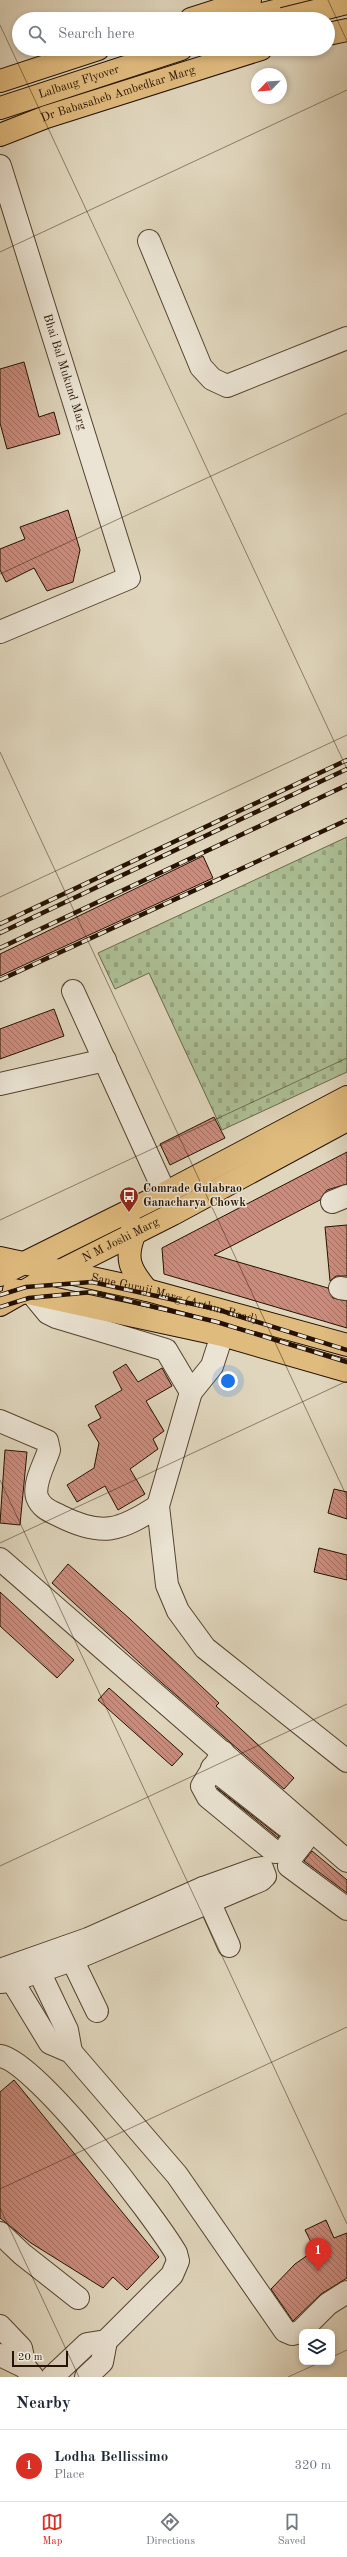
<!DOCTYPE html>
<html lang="en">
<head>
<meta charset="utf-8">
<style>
  body { margin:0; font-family:"Old Standard TT",serif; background:#f2f2f3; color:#1f2937 }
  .controls { position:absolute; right:12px; bottom:12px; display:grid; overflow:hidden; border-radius:8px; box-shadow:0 2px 6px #0003 }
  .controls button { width:36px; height:36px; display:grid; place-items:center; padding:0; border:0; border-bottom:1px solid #e0e1e3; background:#fff; color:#1f2937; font:20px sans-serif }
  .compass { position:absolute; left:251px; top:68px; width:36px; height:36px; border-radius:50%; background:#fff; box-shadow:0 2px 6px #0003; rotate:245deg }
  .scale { position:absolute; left:12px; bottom:10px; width:56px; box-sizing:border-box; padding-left:4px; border:2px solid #261201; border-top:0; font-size:11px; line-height:14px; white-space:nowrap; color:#261201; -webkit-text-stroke:3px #ebe4d4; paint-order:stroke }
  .you { position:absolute; left:228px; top:1381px; width:14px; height:14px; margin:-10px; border:3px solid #fff; border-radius:50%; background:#1a73e8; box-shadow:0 0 0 6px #1a73e833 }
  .badge { display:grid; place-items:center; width:26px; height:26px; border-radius:50%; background:#d93025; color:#fff; font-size:13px; font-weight:700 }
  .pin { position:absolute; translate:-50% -33px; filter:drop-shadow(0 1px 2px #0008) }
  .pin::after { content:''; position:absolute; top:21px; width:14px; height:12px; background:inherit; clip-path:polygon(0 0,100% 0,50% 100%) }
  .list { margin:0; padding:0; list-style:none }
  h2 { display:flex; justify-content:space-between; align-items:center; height:52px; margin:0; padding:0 16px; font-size:17px }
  h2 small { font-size:13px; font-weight:400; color:#747a83 }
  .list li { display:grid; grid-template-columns:26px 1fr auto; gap:12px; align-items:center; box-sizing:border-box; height:72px; padding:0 16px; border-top:1px solid #e0e1e3 }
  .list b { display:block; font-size:15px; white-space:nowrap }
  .list p { margin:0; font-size:13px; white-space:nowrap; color:#747a83 }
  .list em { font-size:13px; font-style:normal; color:#747a83 }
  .icon { flex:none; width:22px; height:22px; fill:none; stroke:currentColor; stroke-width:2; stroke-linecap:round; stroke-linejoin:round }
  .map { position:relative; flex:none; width:347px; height:2377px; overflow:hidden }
  .search { position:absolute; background:#fff; box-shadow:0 2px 6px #0003; left:12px; right:12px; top:12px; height:44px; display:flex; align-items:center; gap:10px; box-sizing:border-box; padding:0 14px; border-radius:22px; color:#747a83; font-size:15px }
  .sheet { height:124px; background:#fff }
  nav { display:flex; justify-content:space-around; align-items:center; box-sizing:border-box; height:56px; border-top:1px solid #e0e1e3; background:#fff; font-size:11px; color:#747a83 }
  nav a { display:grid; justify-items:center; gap:2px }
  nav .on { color:#d93025 }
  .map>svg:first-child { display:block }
  .cemetery { fill:url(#cemetery-stones); stroke:#6a684b }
  .building { fill:url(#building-back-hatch); stroke:#261201 }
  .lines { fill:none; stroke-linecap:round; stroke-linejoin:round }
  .minor-casing { stroke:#544330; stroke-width:24 }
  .major-casing { stroke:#261201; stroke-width:24 }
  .highway-casing { stroke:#261201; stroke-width:24 }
  .minor { stroke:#ebe4d4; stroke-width:22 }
  .major { stroke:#e0bb7e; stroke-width:22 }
  .highway { stroke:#e0bb7e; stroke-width:22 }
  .rail-casing { stroke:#261201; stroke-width:4.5 }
  .rail { stroke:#ebe4d4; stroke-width:3; stroke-dasharray:9; stroke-linecap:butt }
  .highway-bridge-casing { stroke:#261201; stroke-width:24; stroke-linecap:butt }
  .highway-bridge { stroke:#e0bb7e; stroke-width:22 }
  .ticks { fill:none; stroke:#261201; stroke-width:1; stroke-opacity:0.45 }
  .labels { text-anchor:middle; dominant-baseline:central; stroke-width:3; stroke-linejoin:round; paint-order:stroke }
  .street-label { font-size:12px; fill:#261201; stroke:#ebe4d4 }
  .poi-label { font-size:12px; font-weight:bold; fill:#261201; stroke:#ebe4d4; text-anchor:start }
</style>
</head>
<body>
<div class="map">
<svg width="347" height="2377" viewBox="0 0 347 2377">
  <defs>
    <pattern id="cemetery-stones" width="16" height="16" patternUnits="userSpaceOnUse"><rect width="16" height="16" fill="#adbf95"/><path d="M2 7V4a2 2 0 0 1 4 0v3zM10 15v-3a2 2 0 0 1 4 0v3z" fill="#95a37f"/></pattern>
    <pattern id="building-back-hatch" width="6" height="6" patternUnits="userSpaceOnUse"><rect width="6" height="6" fill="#cc8c7d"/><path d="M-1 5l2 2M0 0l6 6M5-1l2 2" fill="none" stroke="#a57164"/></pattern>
  </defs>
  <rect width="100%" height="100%" fill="#e0d6bd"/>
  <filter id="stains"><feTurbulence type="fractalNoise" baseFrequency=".005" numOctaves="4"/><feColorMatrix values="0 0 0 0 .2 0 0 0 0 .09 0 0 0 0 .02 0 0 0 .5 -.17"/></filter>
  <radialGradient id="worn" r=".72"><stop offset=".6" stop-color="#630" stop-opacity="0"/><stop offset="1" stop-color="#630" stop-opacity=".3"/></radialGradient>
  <!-- cemetery -->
  <polygon class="cemetery" points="347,837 347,1072 222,1130 149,973 115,989 98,953"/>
  <!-- building -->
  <g class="building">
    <polygon points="24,362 39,417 54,412 60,434 7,449 0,423 0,369"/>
    <polygon points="68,510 80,550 73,582 47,591 34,568 6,582 0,570 0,549 25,539 20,527"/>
    <polygon points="203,856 213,878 0,976 0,954"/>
    <polygon points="54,1009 64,1036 0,1059 0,1029"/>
    <polygon points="214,1117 225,1138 170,1165 160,1144"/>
    <polygon points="347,1152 347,1184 327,1190 320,1200 214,1255 328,1288 333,1298 347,1301 347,1328 164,1274 162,1248"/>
    <polygon points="347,1225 347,1276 336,1276 330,1281 325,1227"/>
    <polygon points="126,1364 138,1382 162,1368 172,1386 146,1401 164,1431 153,1439 158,1449 130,1469 145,1494 118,1510 105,1486 77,1502 67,1485 94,1468 99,1443 88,1425 101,1418 95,1406 122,1390 113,1372"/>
    <polygon points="5,1450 27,1452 20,1525 0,1523"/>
    <polygon points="334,1489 347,1492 347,1519 328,1513"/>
    <polygon points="319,1548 347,1555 347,1580 314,1572"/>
    <polygon points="68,1564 130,1619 219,1703 216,1706 294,1778 284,1789 162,1683 52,1583"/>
    <polygon points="0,1592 74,1660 57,1678 0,1626"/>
    <polygon points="109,1688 183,1754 172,1766 98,1700"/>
    <polygon points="217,1788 279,1836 278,1838 218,1789"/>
    <polygon points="312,1851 347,1880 347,1893 304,1861"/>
    <polygon points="14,2080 159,2257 127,2290 113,2277 103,2288 31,2243 0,2218 0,2092"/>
    <polygon points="326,2220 334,2238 347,2233 347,2278 321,2294 293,2321 271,2289 295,2264 315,2250 305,2230"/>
  </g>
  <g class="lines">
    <defs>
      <g id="minor">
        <path id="s1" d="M0,166L129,578L0,632"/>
        <polyline points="149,241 201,367 212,379 227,386 347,338"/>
        <polyline points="73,991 165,1193"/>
        <polyline points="0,1084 105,1060"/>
        <polyline points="332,1202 347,1196"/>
        <polyline points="340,1288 347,1289"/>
        <polyline points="34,1296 48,1313 56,1317 166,1350 191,1392"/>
        <polyline points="222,1335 212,1366 191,1392 158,1506 167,1585 178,1611 205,1648 347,1761"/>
        <path d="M0,1421L47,1441L49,1450C45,1463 33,1483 37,1497C41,1508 50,1511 60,1516C102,1537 120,1531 158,1506"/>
        <polyline points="0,1559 347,1861"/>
        <polyline points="223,1752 202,1786 208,1797 275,1852 284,1851 303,1823"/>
        <polyline points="212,1768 286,1826"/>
        <polyline points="304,1841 290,1859 289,1866 347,1909"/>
        <polyline points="203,1888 229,1946"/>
        <polyline points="66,1947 97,2011"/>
        <polyline points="33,1959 67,2030 71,2052"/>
        <polyline points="5,1969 50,2043 71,2052 177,2175 285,2331 292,2334 300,2332 328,2304 347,2292"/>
        <polyline points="0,1970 88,1939 203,1888 256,1869 262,1868 265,1876 261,1880 72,1960 11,1981 0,1982"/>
        <path d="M0,2056C36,2061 155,2217 176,2253L178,2261L172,2275L106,2341L102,2362L86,2377"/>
        <polyline points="0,2233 22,2254 78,2298"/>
        <polyline points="0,2326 21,2348 25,2367 33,2377"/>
        <polyline points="0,2355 25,2367"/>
        <polyline points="52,2377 87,2344 106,2341"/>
      </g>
      <g id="major">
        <path d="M132,1226L135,1233C124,1258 130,1270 147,1290"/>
        <path id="s2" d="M0,1258L147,1290L347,1345"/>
        <polyline points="0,1275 165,1193 347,1097"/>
        <polyline points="14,1290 222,1335 347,1371"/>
        <path id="s3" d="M0,1305L58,1272L173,1214L347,1120"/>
      </g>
      <g id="highway">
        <polyline points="191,19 250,0"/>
        <polyline points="242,19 307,3"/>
        <polyline points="328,34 347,30"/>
        <polyline points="0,81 98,49"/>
        <path id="s4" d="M0,108L181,49"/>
        <path id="s5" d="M0,135L46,117L261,49"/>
      </g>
    </defs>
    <!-- minor casing -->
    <use href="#minor" class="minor-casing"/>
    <!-- major casing -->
    <use href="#major" class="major-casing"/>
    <!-- highway casing -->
    <use href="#highway" class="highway-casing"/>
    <!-- minor -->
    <use href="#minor" class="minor"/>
    <!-- major -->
    <use href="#major" class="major"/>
    <!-- highway -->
    <use href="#highway" class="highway"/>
    <defs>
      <g id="rail">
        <polyline points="0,924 347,760"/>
        <polyline points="0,933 347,769"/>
        <polyline points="0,948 347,785"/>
        <polyline points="0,980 347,820"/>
        <polyline points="0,1295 26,1287 92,1282 216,1309 347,1350"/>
        <polyline points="0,1307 29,1298 92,1292 217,1322 347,1362"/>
      </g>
    </defs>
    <!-- rail casing -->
    <use href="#rail" class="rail-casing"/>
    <!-- rail -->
    <use href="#rail" class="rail"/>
    <defs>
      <polyline id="highway-bridge" points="283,19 347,3"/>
    </defs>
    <!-- highway-bridge casing -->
    <use href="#highway-bridge" class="highway-bridge-casing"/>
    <!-- highway-bridge -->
    <use href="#highway-bridge" class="highway-bridge"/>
  </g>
  <!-- ticks -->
  <path class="ticks" d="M328,0L347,41M0,25L347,769M0,252L347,90M0,574L347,413M0,752L347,1497M0,897L347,735M0,1220L347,1058M0,1480L347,2224M0,1543L347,1381M0,1866L347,1704M0,2189L347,2027M0,2208L79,2377M332,2357L347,2350M288,2377L321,2362"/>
  <!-- icons -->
  <defs>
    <symbol id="bus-pin" viewBox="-11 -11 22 30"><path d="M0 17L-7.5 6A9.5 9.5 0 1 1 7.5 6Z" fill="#8f2418" stroke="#ebe4d4"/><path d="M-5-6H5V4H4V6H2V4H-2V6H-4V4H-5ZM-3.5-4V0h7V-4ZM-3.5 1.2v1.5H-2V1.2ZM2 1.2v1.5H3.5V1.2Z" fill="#fff"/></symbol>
  </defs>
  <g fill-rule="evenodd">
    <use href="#bus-pin" x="118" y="1185" width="22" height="30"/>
  </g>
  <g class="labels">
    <!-- street labels -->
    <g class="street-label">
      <text stroke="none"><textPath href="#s4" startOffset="83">Lalbaug Flyover</textPath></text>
      <text stroke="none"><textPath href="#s5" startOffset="125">Dr Babasaheb Ambedkar Marg</textPath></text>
      <text stroke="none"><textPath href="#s1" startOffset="216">Bhai Bal Mukund Marg</textPath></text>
      <text stroke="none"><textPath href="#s3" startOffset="137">N M Joshi Marg</textPath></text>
      <text stroke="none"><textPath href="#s2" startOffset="179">Sane Guruji Marg (Arthur Road)</textPath></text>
    </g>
    <!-- poi labels -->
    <g class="poi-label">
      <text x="143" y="1189">Comrade Gulabrao<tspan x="143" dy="14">Ganacharya Chowk</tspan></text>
    </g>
  </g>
  <rect width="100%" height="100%" filter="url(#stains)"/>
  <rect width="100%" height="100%" fill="url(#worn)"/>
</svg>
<div class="controls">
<button><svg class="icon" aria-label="layers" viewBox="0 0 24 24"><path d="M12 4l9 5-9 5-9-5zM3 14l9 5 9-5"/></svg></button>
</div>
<svg class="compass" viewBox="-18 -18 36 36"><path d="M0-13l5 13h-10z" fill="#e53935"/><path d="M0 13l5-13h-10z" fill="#747a83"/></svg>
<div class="scale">20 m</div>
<div class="you"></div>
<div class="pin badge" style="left:318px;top:2271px">1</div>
<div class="search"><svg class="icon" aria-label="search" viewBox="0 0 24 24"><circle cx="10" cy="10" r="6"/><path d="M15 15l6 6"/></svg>Search here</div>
</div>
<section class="sheet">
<h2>Nearby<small></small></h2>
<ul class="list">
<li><span class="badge">1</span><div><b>Lodha Bellissimo</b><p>Place</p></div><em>320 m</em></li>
</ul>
</section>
<nav>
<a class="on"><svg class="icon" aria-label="map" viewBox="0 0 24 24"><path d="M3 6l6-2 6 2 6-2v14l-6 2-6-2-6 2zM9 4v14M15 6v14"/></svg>Map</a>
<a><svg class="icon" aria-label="directions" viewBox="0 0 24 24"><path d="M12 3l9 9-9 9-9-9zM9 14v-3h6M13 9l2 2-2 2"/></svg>Directions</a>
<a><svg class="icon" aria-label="saved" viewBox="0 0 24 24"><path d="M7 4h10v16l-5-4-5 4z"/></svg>Saved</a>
</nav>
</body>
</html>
